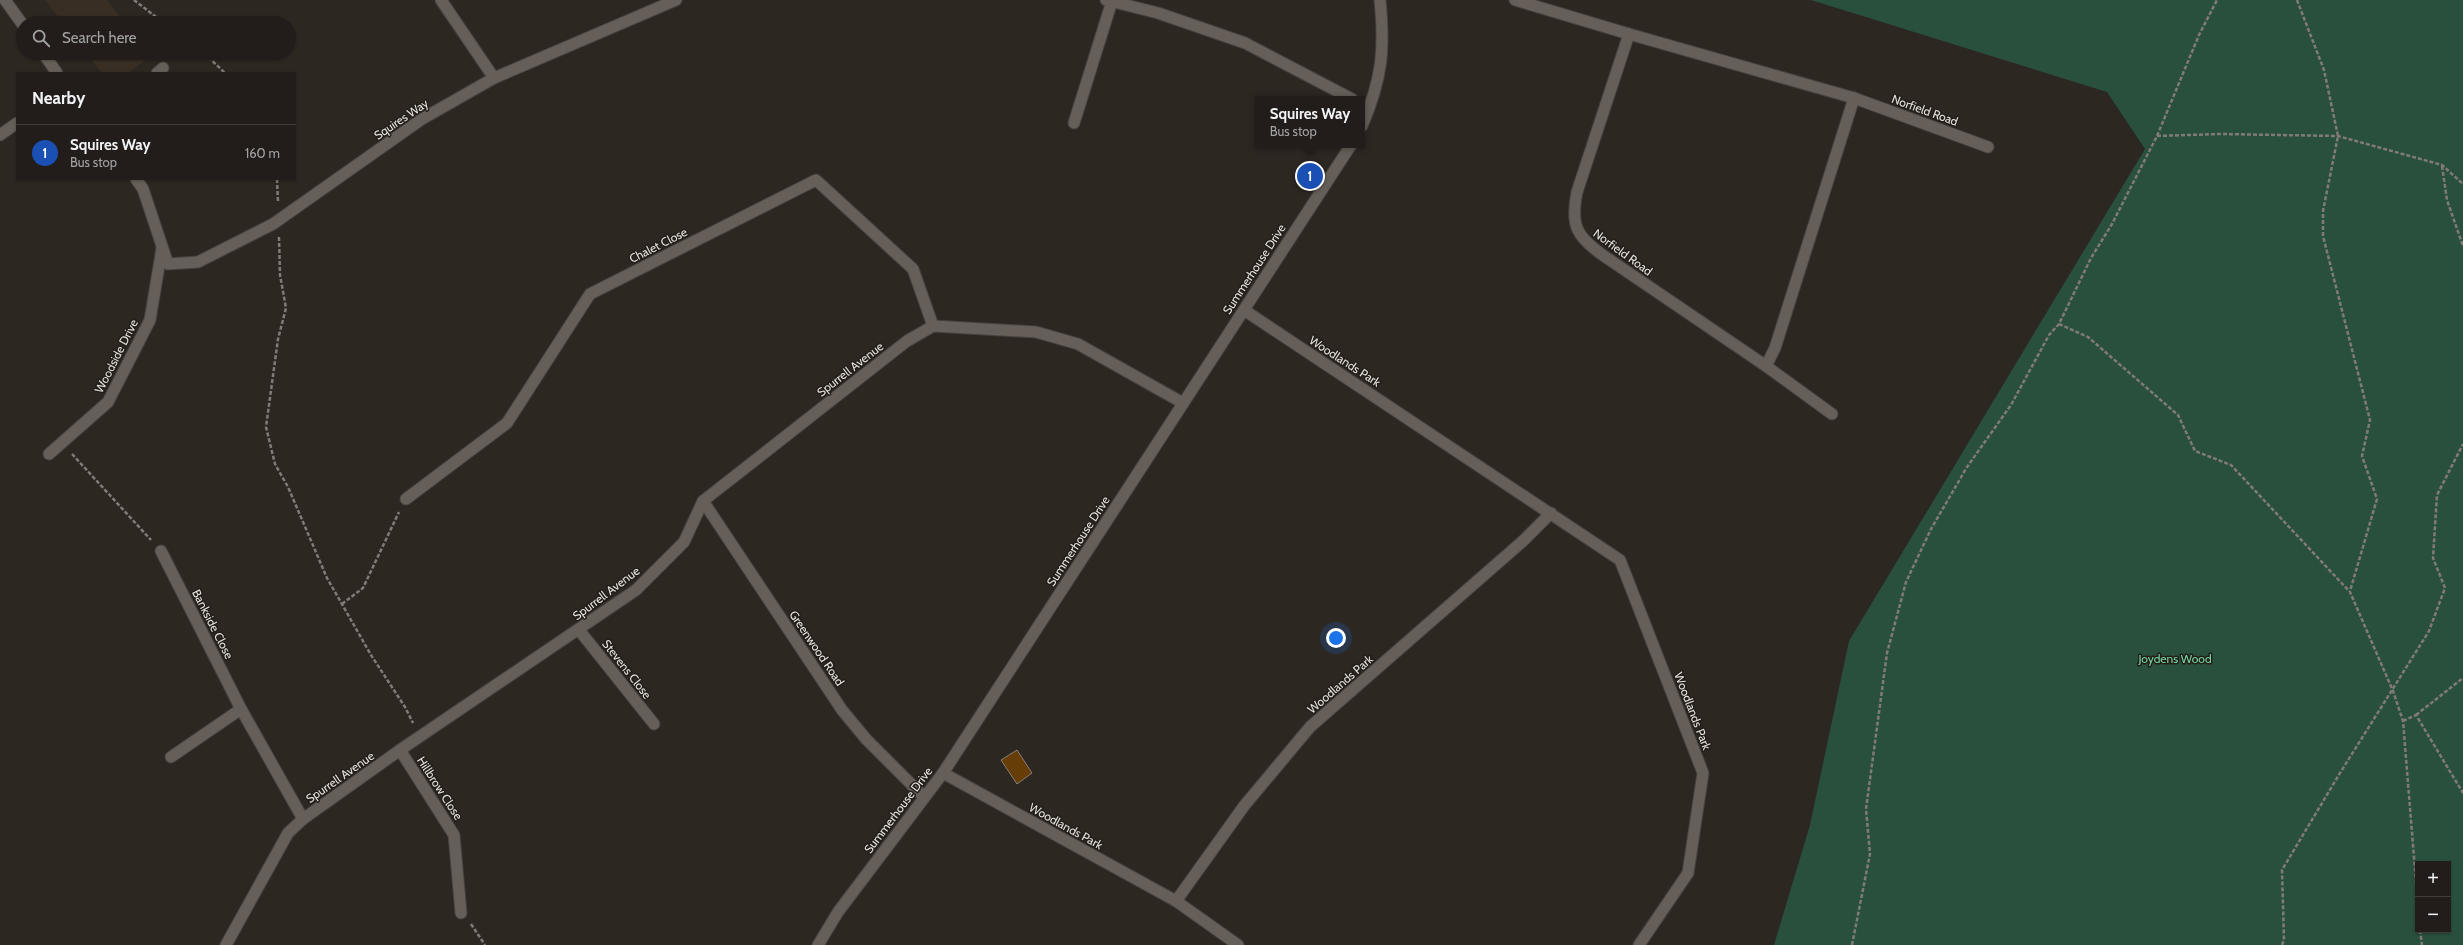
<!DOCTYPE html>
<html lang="en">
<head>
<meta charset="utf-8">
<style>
  body { margin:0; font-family:Cabin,sans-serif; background:#2a2623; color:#f1f3f6 }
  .controls { position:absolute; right:12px; bottom:12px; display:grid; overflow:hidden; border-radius:0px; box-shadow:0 1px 3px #0004 }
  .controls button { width:36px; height:36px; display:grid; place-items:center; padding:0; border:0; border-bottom:1px solid #3f3b39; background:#221d1a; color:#f1f3f6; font:20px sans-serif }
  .you { position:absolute; left:1336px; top:638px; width:14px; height:14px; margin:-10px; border:3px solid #fff; border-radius:50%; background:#1a73e8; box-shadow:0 0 0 6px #1a73e833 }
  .badge { display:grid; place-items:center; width:26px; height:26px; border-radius:50%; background:#0f766e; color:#fff; font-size:13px; font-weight:700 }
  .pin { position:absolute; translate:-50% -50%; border:2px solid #fff; box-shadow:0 1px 4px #0006 }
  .popup { position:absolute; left:1255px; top:96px; width:110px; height:52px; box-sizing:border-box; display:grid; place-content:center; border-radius:0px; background:#221d1a; filter:drop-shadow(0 1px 3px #0005); font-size:13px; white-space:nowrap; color:#a2a2a2 }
  .popup b { font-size:15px; color:#f1f3f6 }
  .popup::after { content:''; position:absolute; left:50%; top:100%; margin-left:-8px; border:8px solid transparent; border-top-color:#221d1a }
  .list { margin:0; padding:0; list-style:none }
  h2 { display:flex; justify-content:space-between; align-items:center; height:52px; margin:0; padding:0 16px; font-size:17px }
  h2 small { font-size:13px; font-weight:400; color:#a2a2a2 }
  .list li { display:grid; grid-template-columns:26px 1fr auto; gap:12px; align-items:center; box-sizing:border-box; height:56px; padding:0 16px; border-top:1px solid #3f3b39 }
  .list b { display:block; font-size:15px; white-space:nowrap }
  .list p { margin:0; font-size:13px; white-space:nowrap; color:#a2a2a2 }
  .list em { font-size:13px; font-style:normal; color:#a2a2a2 }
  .icon { flex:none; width:22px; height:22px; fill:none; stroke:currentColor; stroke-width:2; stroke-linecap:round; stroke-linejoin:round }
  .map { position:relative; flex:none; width:2463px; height:945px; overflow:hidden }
  .search { position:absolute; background:#221d1a; box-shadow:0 1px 3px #0004; left:16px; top:16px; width:280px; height:44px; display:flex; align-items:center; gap:10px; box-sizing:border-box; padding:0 14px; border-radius:22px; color:#a2a2a2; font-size:15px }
  .panel { position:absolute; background:#221d1a; box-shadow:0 1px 3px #0004; left:16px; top:72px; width:280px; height:108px; border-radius:0px }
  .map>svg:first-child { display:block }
  .built { fill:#382e24 }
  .green { fill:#29503d; fill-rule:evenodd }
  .building { fill:#673d07; stroke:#867f79 }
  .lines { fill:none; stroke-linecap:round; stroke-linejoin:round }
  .service-casing { stroke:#47423e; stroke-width:13 }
  .minor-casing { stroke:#47423e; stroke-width:13 }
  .path { stroke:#807b77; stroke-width:2.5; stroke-dasharray:4 2; stroke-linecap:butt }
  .service { stroke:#665f59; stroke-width:11 }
  .minor { stroke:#665f59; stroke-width:11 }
  .labels { text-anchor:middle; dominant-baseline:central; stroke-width:3; stroke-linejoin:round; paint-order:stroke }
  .street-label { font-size:12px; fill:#e5e1de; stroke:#231e18 }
  .park-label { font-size:12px; fill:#77d7a6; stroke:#231e18 }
</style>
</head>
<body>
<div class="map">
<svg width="2463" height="945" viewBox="0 0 2463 945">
  <rect width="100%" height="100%" fill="#2d2722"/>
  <!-- built -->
  <g class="built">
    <polygon points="45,0 107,0 125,23 63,23"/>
    <polygon points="86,53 149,53 151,56 128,73 102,73"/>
  </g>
  <!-- green -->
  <path class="green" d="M1811,0H2463V945H1774L1810,825L1849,641L2145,149L2107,92ZM2418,864H2448V930H2418Z"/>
  <!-- building -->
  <polygon class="building" points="1017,750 1032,773 1017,784 1001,760"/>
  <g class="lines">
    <defs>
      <polyline id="service" points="157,73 163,68"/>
      <g id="minor">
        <polyline points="5,0 23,25"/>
        <polyline points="441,0 494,78"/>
        <polyline points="1106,0 1158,13 1245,43 1352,99"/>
        <path d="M1515,0L1629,34L1577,192C1570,226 1577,237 1604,256L1766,366L1775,348L1854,98"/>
        <polyline points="1629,34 1854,98 1988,147"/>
        <polyline points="43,53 57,73"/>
        <polyline points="1074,123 1112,1"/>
        <path d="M1362,126C1382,79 1385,50 1380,0"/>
        <polyline points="0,135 17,123"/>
        <polyline points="136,179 143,189 168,264 198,262 273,224 422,119 494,78 676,0"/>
        <polyline points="1244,310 1620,560 1703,773 1688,873 1639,945"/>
        <polyline points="1766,366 1832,414"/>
        <polyline points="49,454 108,402 150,320 162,248"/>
        <polyline points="406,499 507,423 590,294 816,180 913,269 933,326"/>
        <polyline points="703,501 842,710 866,739 924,797"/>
        <polyline points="161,551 241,709 303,819"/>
        <polyline points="579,630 654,724"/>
        <polyline points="400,750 454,835 461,913"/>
        <polyline points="171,757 241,709"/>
        <polyline points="943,773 1176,901 1244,806 1310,727 1523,541 1551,513"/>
        <polyline points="1176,901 1238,945"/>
        <polyline points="226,945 288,833 303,819 400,750 636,590 684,542 703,501 907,341 933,326 1036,332 1078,344 1183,403"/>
        <polyline points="818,945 838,912 943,773 1351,145"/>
      </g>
    </defs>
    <!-- service casing -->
    <use href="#service" class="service-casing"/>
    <!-- minor casing -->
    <use href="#minor" class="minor-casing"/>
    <!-- path -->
    <g class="path">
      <polyline points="134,0 164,23"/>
      <polyline points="2297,0 2324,70 2338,136 2323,211 2323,236 2370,420 2362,456 2377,499 2350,591"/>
      <polyline points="204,53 225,73"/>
      <polyline points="2157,136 2220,134 2338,136 2442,165 2463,184"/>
      <polyline points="2442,166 2447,200 2463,246"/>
      <polyline points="277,179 278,202"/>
      <polyline points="279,237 280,275 286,308 278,339 266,427 275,464 288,487 327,578 371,655 405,707 413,723"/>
      <polyline points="2059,324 2088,337 2178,415 2195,451 2231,465 2350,592 2393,691 2403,721 2418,907"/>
      <polyline points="72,454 151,540"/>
      <polyline points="342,604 363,588 399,512"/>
      <polyline points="2416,715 2463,678"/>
      <polyline points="2403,721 2416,715 2463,793"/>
      <polyline points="471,924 485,945"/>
      <polyline points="2420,930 2422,945"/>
      <polyline points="1852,945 1870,854 1866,809 1887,653 1906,582 1931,529 1967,467 2011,405 2049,335 2059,324 2091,258 2112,224 2157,136 2199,35 2217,0"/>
      <polyline points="2282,945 2284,940 2282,870 2340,773 2429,631 2445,588 2433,558 2437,495 2463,444"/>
    </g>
    <!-- service -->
    <use href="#service" class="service"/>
    <!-- minor -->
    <use href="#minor" class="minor"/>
  </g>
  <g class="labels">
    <!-- street labels -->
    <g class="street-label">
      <text transform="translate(1925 110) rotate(20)">Norfield Road</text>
      <text transform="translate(401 119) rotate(-34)">Squires Way</text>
      <text transform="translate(658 245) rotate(-27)">Chalet Close</text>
      <text transform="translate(1623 252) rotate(36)">Norfield Road</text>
      <text transform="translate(1254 269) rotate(-57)">Summerhouse Drive</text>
      <text transform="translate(116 356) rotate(-63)">Woodside Drive</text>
      <text transform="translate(1345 361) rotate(33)">Woodlands Park</text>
      <text transform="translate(850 369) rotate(-38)">Spurrell Avenue</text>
      <text transform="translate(1078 541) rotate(-57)">Summerhouse Drive</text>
      <text transform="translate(606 593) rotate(-37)">Spurrell Avenue</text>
      <text transform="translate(213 624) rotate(63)">Bankside Close</text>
      <text transform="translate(817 648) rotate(56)">Greenwood Road</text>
      <text transform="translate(627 669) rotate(52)">Stevens Close</text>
      <text transform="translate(1340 684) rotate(-41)">Woodlands Park</text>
      <text transform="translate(1693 711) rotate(69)">Woodlands Park</text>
      <text transform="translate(340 777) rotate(-35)">Spurrell Avenue</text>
      <text transform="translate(440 788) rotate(57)">Hillbrow Close</text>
      <text transform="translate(898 810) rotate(-53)">Summerhouse Drive</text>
      <text transform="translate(1066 826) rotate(29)">Woodlands Park</text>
    </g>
    <!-- park labels -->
    <g class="park-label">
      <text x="2175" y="658">Joydens Wood</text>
    </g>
  </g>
</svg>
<div class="controls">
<button>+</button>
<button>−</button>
</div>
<div class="you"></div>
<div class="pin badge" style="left:1310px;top:176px;background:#1a4fb4">1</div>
<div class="popup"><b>Squires Way</b>Bus stop</div>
<div class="search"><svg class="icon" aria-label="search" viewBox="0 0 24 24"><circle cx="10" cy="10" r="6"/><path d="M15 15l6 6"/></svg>Search here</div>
<section class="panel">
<h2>Nearby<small></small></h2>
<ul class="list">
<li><span class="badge" style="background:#1a4fb4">1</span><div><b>Squires Way</b><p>Bus stop</p></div><em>160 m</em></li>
</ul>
</section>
</div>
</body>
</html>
